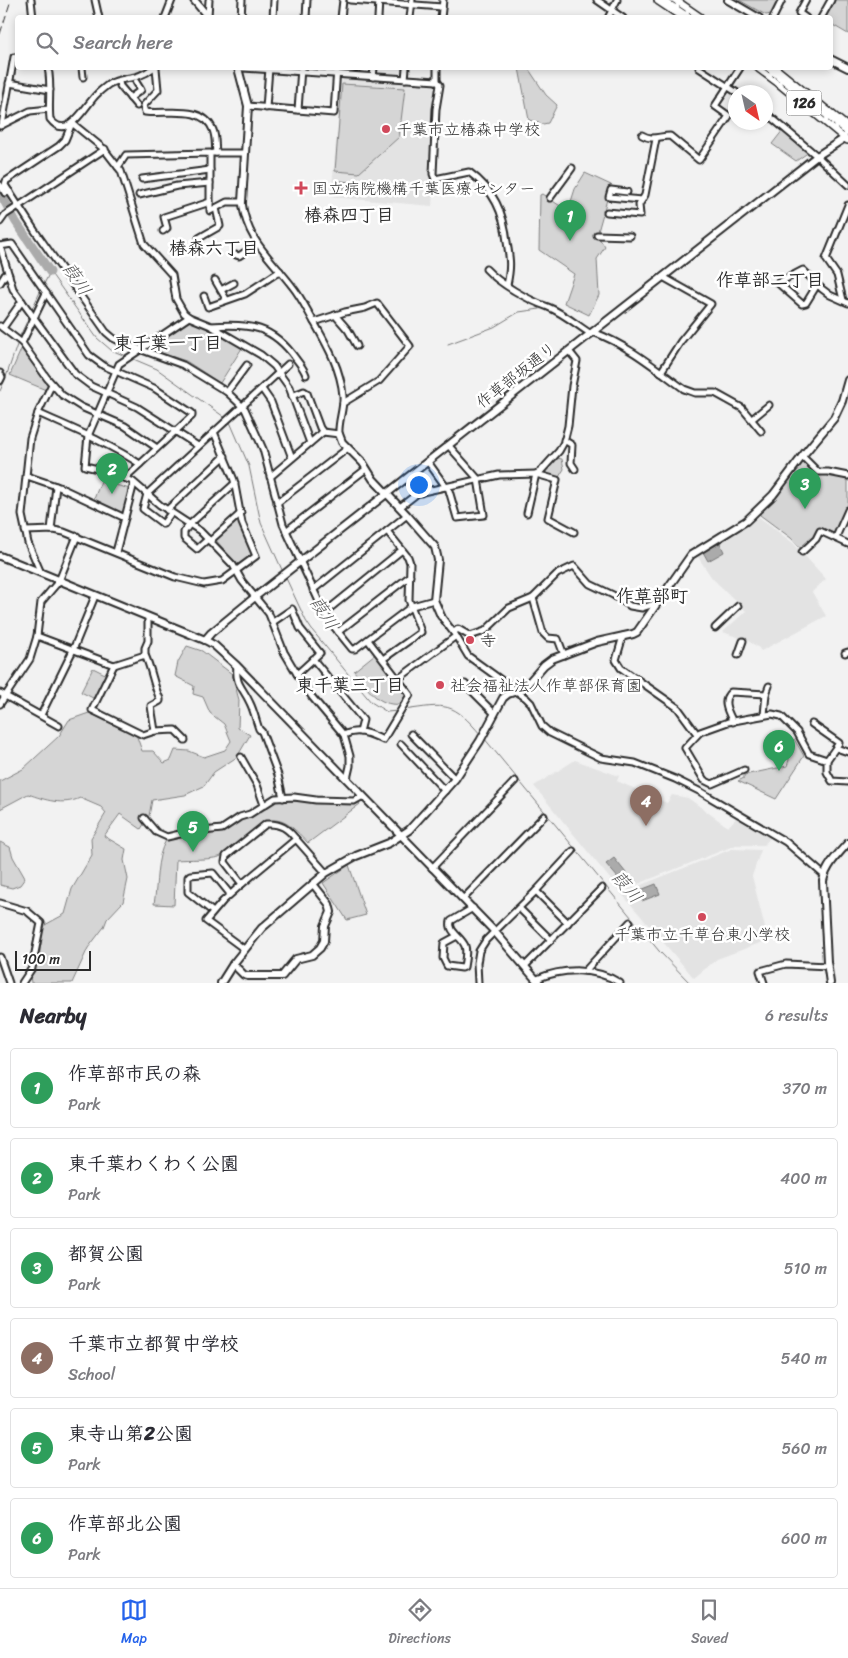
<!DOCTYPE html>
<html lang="en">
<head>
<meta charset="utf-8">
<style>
  body { margin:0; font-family:Sriracha,"Klee One",sans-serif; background:#f7f7f7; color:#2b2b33 }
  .compass { position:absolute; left:728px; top:85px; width:45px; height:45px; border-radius:50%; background:#fff; box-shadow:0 2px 8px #0003; rotate:146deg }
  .scale { position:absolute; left:15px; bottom:12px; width:76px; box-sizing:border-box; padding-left:5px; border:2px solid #2b2b2b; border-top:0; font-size:14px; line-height:18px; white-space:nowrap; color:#2b2b2b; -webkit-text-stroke:4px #fff; paint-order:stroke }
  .you { position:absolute; left:418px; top:484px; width:18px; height:18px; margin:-12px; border:4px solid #fff; border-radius:50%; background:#1a73e8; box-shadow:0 0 0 8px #1a73e833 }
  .badge { display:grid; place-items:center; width:32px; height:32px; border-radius:50%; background:#2563eb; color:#fff; font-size:16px; font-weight:700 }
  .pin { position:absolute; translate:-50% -41px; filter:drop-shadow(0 1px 2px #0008) }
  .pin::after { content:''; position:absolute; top:26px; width:18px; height:15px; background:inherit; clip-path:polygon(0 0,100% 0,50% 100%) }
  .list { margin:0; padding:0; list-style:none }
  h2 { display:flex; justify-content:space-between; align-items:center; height:65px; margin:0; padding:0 20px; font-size:21px }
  h2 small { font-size:16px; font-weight:400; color:#7c7c81 }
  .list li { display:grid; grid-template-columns:32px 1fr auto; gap:15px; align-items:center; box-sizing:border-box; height:80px; margin:0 10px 10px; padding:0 10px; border:1px solid #e1e1e2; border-radius:5px }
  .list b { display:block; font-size:19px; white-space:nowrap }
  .list p { margin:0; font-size:16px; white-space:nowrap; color:#7c7c81 }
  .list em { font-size:16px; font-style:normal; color:#7c7c81 }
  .icon { flex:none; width:28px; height:28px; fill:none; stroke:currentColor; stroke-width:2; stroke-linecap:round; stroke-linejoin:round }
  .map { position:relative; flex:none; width:848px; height:983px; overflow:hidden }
  .search { position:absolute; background:#fff; box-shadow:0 2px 8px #0003; left:15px; right:15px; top:15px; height:55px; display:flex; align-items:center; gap:12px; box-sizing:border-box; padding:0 18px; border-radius:5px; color:#7c7c81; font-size:19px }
  .sheet { height:605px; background:#fff }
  nav { display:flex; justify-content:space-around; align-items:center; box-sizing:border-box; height:70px; border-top:1px solid #e1e1e2; background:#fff; font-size:14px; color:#7c7c81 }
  nav a { display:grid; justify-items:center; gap:2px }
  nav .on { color:#2563eb }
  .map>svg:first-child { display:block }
  .built { fill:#e3e3e3 }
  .green { fill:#d5d5d5; stroke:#808080 }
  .water { fill:#ababab; stroke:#787878 }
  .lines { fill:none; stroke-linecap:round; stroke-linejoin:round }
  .stream { stroke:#787878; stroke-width:1 }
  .river { stroke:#ababab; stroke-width:9 }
  .minor-casing { stroke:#2b2b2b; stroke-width:9 }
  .tertiary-casing { stroke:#2b2b2b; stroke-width:10 }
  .trunk-casing { stroke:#2b2b2b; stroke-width:12 }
  .minor { stroke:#fff; stroke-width:5 }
  .tertiary { stroke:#fff; stroke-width:6 }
  .trunk { stroke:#fff; stroke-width:9 }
  .rail { stroke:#2b2b2b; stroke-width:1; stroke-dasharray:8 4; stroke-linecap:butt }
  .poi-dot { fill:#d1495b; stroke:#fff; stroke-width:2 }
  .labels { text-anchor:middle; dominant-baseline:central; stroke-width:5; stroke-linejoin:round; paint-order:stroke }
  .shield { fill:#fff; stroke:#6b6b6b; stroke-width:1 }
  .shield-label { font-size:15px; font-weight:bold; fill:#2b2b2b }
  .poi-label { font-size:16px; fill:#2b2b2b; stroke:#fff; text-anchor:start }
  .street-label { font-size:16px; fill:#2b2b2b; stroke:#fff }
  .neighbourhood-label { font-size:18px; font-weight:bold; fill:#2b2b2b; stroke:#fff }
  .water-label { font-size:18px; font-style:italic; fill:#585858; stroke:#fff }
</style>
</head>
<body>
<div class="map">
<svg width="848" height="983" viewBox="0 0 848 983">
  <rect width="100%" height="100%" fill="#f2f2f2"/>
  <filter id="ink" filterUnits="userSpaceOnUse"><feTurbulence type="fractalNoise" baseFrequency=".02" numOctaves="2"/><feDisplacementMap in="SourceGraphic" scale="10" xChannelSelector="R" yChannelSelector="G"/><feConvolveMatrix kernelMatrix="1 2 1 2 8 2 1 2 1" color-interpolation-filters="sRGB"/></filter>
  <g filter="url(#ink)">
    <!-- built -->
    <g class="built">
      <polygon points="346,77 436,84 437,86 431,172 434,182 432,206 331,197 342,80"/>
      <polygon points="756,515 793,543 826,579 812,592 826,616 761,651 758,647 748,641 723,632 746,611 712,578 696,554"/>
      <polygon points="575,760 619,776 617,781 667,803 672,795 688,798 728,827 737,817 771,837 764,845 736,845 620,891 534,786"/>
      <polygon points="732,849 761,850 752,876 768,940 717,959 694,978 621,893"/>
    </g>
    <!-- green -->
    <g class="green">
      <polygon points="739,0 779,0 771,14 766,15"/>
      <polygon points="835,0 848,0 848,34 831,24 830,18 825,17"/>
      <polygon points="519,68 528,68 546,95 557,105 548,123 543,124 529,120"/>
      <polygon points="342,84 405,88 399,137 359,173 335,171"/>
      <polygon points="783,130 809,152 796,161 772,144"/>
      <polygon points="585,173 611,185 597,235 605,247 597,259 599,295 589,315 564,303 574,274 539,250 540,195 542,194 568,211 575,189"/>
      <polygon points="190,321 207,327 242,348 220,383 186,361 149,349"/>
      <polygon points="23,345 50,384 46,390 10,375"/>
      <polygon points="556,458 562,459 564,469 559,477 544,473"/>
      <polygon points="805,461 816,473 848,479 848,505 835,535 820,528 804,552 791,538 760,515 760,513 774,501 802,462"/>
      <polygon points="101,481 130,489 125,510 122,512 94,499"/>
      <polygon points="238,519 240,520 254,555 239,567 215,539"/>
      <path d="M187,646L202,651L232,674L239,700L238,728L250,735L237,757L214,772L204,786L185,795L152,800L149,816L141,829L120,814L104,836L126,849L124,860L128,879L123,902L107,919L104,927L88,948L72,983H31L30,975L39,959L43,926L65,914L72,889L92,855L91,838L106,813L101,807L80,798C63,806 45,800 28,794L0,809V781L23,769L59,736L69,720L89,713L136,734L142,751H153L164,763L171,760L175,750L189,751L204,757L225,750L231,741L224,724L210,713L203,697L193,694L194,686L175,676L178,662Z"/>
      <path d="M375,654L407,693L400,704C378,707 366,687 354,671Z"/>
      <polygon points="93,668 107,675 95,699 81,692"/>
      <polygon points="794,739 804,756 776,799 738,781 744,778 744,775 787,766 789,760 786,743"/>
      <path d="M276,800L343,804L357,801L360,804L308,843C275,806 267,819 235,845C230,849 224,855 219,857C208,860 189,859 176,860L174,905L154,904C158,882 155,860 166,840L178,836L208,833L225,829L239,819L252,816Z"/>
      <polygon points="0,842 10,847 13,857 25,878 20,885 12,888 0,885"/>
      <polygon points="349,865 366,915 347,920 323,883"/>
    </g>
    <!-- water -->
    <g class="water">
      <polygon points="340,181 360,183 359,193 340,191"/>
      <polygon points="720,543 724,552 708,561 703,552"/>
      <polygon points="614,858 626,873 619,879 606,864"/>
      <polygon points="656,884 660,894 642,901 638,891"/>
    </g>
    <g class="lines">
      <!-- stream -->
      <g class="stream">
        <polyline points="43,286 50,272 97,338 111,350 128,357"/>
        <polyline points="31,311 41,290"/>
        <polyline points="19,338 30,315"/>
        <polyline points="448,344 494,327 519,312 540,309"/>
        <polyline points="131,358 157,369 227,419"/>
        <polyline points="0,391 6,377 18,342"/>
        <polyline points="230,422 249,466 261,523 283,572"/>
        <polyline points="285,576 306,621 312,630 371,702 387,712 398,711"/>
        <path d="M404,710C447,704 452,701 481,735"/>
        <polyline points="484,738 659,951 690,983"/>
      </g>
      <!-- river -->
      <polyline class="river" points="0,193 16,222 50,272"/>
      <defs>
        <g id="minor">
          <polyline points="31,0 33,18"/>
          <polyline points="95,0 99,18"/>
          <polyline points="350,0 442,7"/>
          <polyline points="597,0 623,18"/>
          <polyline points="806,0 799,13 806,18"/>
          <polyline points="208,16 209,0"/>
          <polyline points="165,18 172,0"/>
          <polyline points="241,18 242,0"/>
          <polyline points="273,18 274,0"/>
          <polyline points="306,18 307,0"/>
          <polyline points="341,18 343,0"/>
          <polyline points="378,18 379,0"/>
          <polyline points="410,18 412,0"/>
          <polyline points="441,18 443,0"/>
          <polyline points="608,18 617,0"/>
          <polyline points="773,18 782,0"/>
          <polyline points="821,18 831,0"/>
          <path d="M48,68C52,85 48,102 50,119C68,143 86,104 97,94C100,91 105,87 109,84C124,76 137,81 153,68"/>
          <polyline points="82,68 83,77"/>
          <path d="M156,68L158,90L143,106L145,112C166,115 203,104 213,130C216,137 215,145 216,153"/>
          <polyline points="243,68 437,81"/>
          <path d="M437,68V81L440,85L436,109L433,174L435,179L469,172C494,190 504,213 507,242C510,260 511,267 507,285"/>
          <polyline points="699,68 736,92"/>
          <polyline points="373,77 374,68"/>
          <polyline points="405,79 406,68"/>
          <polyline points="119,82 120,86 137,106"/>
          <polyline points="9,83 50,90"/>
          <polyline points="130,98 141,90 136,82"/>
          <polyline points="248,106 334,113 337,68"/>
          <polyline points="266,108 269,68"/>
          <polyline points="298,110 301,68"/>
          <polyline points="766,113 817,156 848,185"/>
          <polyline points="2,125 14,57 18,57"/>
          <polyline points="0,126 30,111 49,109"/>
          <path d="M642,135C652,141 659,136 670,136L699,160L729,116L715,106L740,68"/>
          <polyline points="213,153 245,153"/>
          <path d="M118,167L126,155L210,153V211L227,202H242C247,241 270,257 292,286C301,297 307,310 314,322C327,345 341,369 343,396C344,409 338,421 339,434L323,432L320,428L307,393L304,391L292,396"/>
          <polyline points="142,179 210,170"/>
          <polyline points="0,185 5,193 10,192"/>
          <polyline points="627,192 611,190 609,197 642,200"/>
          <polyline points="139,195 177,186 210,183"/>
          <polyline points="550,198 572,168"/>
          <polyline points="607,212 640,215 639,205 645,195 656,139"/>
          <polyline points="0,222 5,215 105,149"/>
          <polyline points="163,231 167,228 164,217 210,202"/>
          <polyline points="597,235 630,236"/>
          <polyline points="199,238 220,226 216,208"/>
          <polyline points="0,246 12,244 89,355 104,366 154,388 192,413 192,416 125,478"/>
          <polyline points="0,246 13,289 75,374 91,386 137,407 198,446"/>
          <polyline points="236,255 239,256 257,244"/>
          <path d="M486,269C500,284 528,300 548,307C563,313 577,325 591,334"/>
          <polyline points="215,280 226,299"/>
          <polyline points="0,283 5,275 9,275"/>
          <polyline points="817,285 806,303 802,304 778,283 803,270 822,289 830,295 848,303"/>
          <polyline points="221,290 234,283"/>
          <polyline points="204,296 208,307 245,294 280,271"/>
          <polyline points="843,300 837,275 826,259 848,205"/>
          <polyline points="335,315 348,330 357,346"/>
          <polyline points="189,317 119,364 88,436 85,466 98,469 132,481 160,505 200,531 233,565 242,581 269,614 284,652 297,674 312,697 344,735 350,756 350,766 347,779"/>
          <polyline points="314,322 345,312 365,308 377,303 410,346 379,381 343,403"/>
          <polyline points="0,326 22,343 47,378 62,395 81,407 125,426 157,448"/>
          <path d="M211,326C250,323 273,326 296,359C300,364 304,369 306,375"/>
          <polyline points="3,328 22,301"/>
          <path d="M593,332C628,345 654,367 684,389L695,393H715L742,408L761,431"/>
          <polyline points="22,343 46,293"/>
          <polyline points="661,372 681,341 711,304 663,277"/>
          <polyline points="0,373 2,377 0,381"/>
          <polyline points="262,389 271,402 292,458"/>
          <polyline points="227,392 247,365"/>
          <path d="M38,413C73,429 108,443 140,464"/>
          <polyline points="752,419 769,405"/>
          <polyline points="564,440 572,445 571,463 575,469"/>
          <polyline points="310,443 289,387 274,366 261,355 211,326 189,317 184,313 176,299 172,275 144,244 121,171 104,149 72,123 65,140 59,146 6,181 5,185 35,231 106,332 113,338 123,343 183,365 227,392 245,409 263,449 283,524 323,610 331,623 352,649 355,649 412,606 434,600"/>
          <polyline points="802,456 818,472 828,472 848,476"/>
          <polyline points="428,462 446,487"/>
          <polyline points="27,476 59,487 125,518"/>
          <polyline points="270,477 323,432"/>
          <polyline points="409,477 421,493"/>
          <polyline points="448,487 457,518 484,515 478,479 449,446"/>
          <polyline points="277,503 348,448"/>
          <polyline points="400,507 418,493 499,475 536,474 557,480 548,518 574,532"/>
          <polyline points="167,510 225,456"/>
          <polyline points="171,513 163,524 143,509 147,494 288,364"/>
          <polyline points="527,513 536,474 541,471 559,451 564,442 568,426 572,386 577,361 569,351"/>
          <polyline points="51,530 56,486"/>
          <polyline points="25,531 54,530 64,532 175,577 204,584 222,581 256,556 242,523 234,480 214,432"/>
          <polyline points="286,531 366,469"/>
          <polyline points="836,537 848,510"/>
          <polyline points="208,539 197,549 184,538 184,532 189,525 235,483"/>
          <polyline points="210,541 241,513"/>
          <polyline points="116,552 134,483"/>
          <polyline points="802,552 816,539 820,531 848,544"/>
          <polyline points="41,573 28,543 22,515 30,438 38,413 52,384"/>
          <polyline points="313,590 407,515"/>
          <polyline points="533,598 543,633 548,638 558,639 564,655"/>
          <polyline points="324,613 402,550"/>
          <polyline points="441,616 456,636 468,656 526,698 531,703 542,726 550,733 601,758 635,763 675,779 701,792 786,842 824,875"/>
          <polyline points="273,622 292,609 300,628 320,653 297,674"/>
          <polyline points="715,628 738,606"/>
          <polyline points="338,632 410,576"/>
          <polyline points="454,632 458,629 470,636 485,631 509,608 533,598 557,574 574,566 590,584 613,595 630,606 642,608 657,603"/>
          <polyline points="37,636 114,665 145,655 145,648 148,641 148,617"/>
          <polyline points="623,636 616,660 621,668 678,708 697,734"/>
          <polyline points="845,653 848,652"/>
          <path d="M145,655C152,670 153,684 160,699V701L151,706L155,731"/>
          <polyline points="738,655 743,641"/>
          <polyline points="313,659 363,720 360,732"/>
          <polyline points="383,659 421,632 409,600 410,563 408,557 387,531"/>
          <polyline points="114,665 92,710 143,735 155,731 175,730 185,740"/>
          <path d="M237,666C235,685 243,687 250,703C254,711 256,721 259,729L262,732L278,775L283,798"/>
          <polyline points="398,679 456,636"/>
          <polyline points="465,684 494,713"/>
          <polyline points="0,693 59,726"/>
          <polyline points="0,704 30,659 37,636 41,602 59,581 77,536"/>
          <polyline points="41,715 73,650 95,596"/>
          <polyline points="764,715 766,694 769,686"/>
          <path d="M733,722C728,712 721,700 731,692L766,694"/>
          <polyline points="812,724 839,743 827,760 827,772 832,781 848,782"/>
          <polyline points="411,734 455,779"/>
          <path d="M344,735C358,728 371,734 383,740L410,695L368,640"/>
          <polyline points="401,744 445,791"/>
          <polyline points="836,748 848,752"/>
          <polyline points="241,757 257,785 264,805"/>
          <polyline points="744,770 712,784 704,780 685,748 700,732 728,722 772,714 781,716 797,732 809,754 827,760"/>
          <polyline points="144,818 156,832 167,837 184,833 222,829 240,817 250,814 275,798 294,797 316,800 354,801 363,796"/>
          <polyline points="432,868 515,781"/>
          <path d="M242,884L225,862L226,856L266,824C281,823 288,829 296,839"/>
          <polyline points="536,891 568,923"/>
          <polyline points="463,899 544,816"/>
          <polyline points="0,903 27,911 41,923 32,968 22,983"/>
          <polyline points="519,908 551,940"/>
          <polyline points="213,912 188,892 188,877 190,875 213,873 230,894"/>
          <path d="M457,936L444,943L443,958L447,966L462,968L464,967C465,961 467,951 465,946C461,936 448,932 451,921L473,908"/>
          <polyline points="244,949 206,921 223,901 242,884 296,839 326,873"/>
          <polyline points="0,957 9,983"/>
          <polyline points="525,966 602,888"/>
          <polyline points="585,971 630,922"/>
          <path d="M537,979C563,968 595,967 620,983"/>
          <polyline points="478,983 477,963 479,951 486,940 536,891 573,851"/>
          <polyline points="764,983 760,971 786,964 828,966"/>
        </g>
        <g id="tertiary">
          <polyline points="194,0 209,18"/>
          <polyline points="728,0 759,18"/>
          <polyline points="830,59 848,68"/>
          <polyline points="238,68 248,106 242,202"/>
          <polyline points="339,434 342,442 363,463 373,479 407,515 435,547 438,560 434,600 441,616"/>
          <polyline points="0,556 205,640 214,645 237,666 495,932 539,983"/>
          <polyline points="205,640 211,633 255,597 817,156 848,136"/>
          <polyline points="233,964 244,975 248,976 282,976 296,959 312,955 320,948 324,941 325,926 331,912 329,904 313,884"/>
          <polyline points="221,983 233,964 262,928 313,884 326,873 356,856 389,843 409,830 455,779 480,741 503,698 508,694 523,689 544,665 552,659 597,642 633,634 637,632 691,555 746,521 773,495 804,454 834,418 842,401 848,380"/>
          <path d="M830,983L827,962L823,881C826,866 838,854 848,843"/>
        </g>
        <g id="trunk">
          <polyline points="659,0 686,18"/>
          <polyline points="673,0 699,18"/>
          <polyline points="760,68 779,82 848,139"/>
          <polyline points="773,68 848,129"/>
        </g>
      </defs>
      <!-- minor casing -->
      <use href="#minor" class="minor-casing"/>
      <!-- tertiary casing -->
      <use href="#tertiary" class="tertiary-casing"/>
      <!-- trunk casing -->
      <use href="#trunk" class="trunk-casing"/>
      <!-- minor -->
      <use href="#minor" class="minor"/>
      <!-- tertiary -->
      <use href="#tertiary" class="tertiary"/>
      <!-- trunk -->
      <use href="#trunk" class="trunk"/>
      <!-- rail -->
      <g class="rail">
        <polyline points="669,0 696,18"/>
        <polyline points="0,34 11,0"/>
        <polyline points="763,68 848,137"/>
      </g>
    </g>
  </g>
  <!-- markers -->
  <g class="poi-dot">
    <circle cx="386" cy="129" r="5"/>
    <path d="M298.5 180.5h5v5h5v5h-5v5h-5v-5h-5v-5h5z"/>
    <circle cx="470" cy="640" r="5"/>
    <circle cx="440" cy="685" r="5"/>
    <circle cx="702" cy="917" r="5"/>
  </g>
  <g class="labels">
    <!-- shield labels -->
    <rect class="shield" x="786.5" y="90.5" width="35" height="25" rx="4"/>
    <g class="shield-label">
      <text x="804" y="103">126</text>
    </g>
    <!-- poi labels -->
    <g class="poi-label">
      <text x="396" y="129">千葉市立椿森中学校</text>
      <text x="312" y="188">国立病院機構千葉医療センター</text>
      <text x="480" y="640">寺</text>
      <text x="450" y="685">社会福祉法人作草部保育園</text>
      <text x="702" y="934" text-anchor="middle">千葉市立千草台東小学校</text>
    </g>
    <!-- street labels -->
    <g class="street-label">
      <text transform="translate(516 375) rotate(-38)">作草部坂通り</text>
    </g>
    <!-- neighbourhood labels -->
    <g class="neighbourhood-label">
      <text x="349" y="215">椿森四丁目</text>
      <text x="214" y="248">椿森六丁目</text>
      <text x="770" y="280">作草部二丁目</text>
      <text x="168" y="343">東千葉一丁目</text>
      <text x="652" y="596">作草部町</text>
      <text x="350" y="685">東千葉三丁目</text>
    </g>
    <!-- water labels -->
    <g class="water-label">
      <text transform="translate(77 279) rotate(56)">葭川</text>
      <text transform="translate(324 613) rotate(57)">葭川</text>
      <text transform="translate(627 887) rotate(50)">葭川</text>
    </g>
  </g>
</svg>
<svg class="compass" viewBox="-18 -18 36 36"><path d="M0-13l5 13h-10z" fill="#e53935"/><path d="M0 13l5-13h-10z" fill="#7c7c81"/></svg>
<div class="scale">100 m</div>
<div class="you"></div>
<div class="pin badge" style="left:570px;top:241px;background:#2e9e5b">1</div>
<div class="pin badge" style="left:112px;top:494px;background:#2e9e5b">2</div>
<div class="pin badge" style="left:805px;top:509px;background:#2e9e5b">3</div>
<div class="pin badge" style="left:646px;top:826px;background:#8d6e63">4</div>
<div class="pin badge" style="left:193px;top:852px;background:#2e9e5b">5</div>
<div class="pin badge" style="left:779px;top:771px;background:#2e9e5b">6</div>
<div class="search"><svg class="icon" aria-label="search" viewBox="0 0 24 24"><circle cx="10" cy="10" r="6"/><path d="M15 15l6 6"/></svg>Search here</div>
</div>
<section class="sheet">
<h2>Nearby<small>6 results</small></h2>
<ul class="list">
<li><span class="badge" style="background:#2e9e5b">1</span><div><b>作草部市民の森</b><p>Park</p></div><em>370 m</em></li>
<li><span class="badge" style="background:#2e9e5b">2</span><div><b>東千葉わくわく公園</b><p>Park</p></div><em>400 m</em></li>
<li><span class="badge" style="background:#2e9e5b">3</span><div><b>都賀公園</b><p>Park</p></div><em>510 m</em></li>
<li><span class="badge" style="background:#8d6e63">4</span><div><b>千葉市立都賀中学校</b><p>School</p></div><em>540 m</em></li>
<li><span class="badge" style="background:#2e9e5b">5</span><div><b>東寺山第2公園</b><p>Park</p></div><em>560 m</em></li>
<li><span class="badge" style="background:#2e9e5b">6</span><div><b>作草部北公園</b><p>Park</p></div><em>600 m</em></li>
</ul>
</section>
<nav>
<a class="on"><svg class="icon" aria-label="map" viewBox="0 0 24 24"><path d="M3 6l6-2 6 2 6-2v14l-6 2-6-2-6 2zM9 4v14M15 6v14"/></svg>Map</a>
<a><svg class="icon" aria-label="directions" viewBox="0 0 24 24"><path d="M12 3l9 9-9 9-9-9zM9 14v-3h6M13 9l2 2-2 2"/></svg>Directions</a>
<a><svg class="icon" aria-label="saved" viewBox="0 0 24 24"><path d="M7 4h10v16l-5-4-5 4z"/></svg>Saved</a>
</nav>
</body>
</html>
